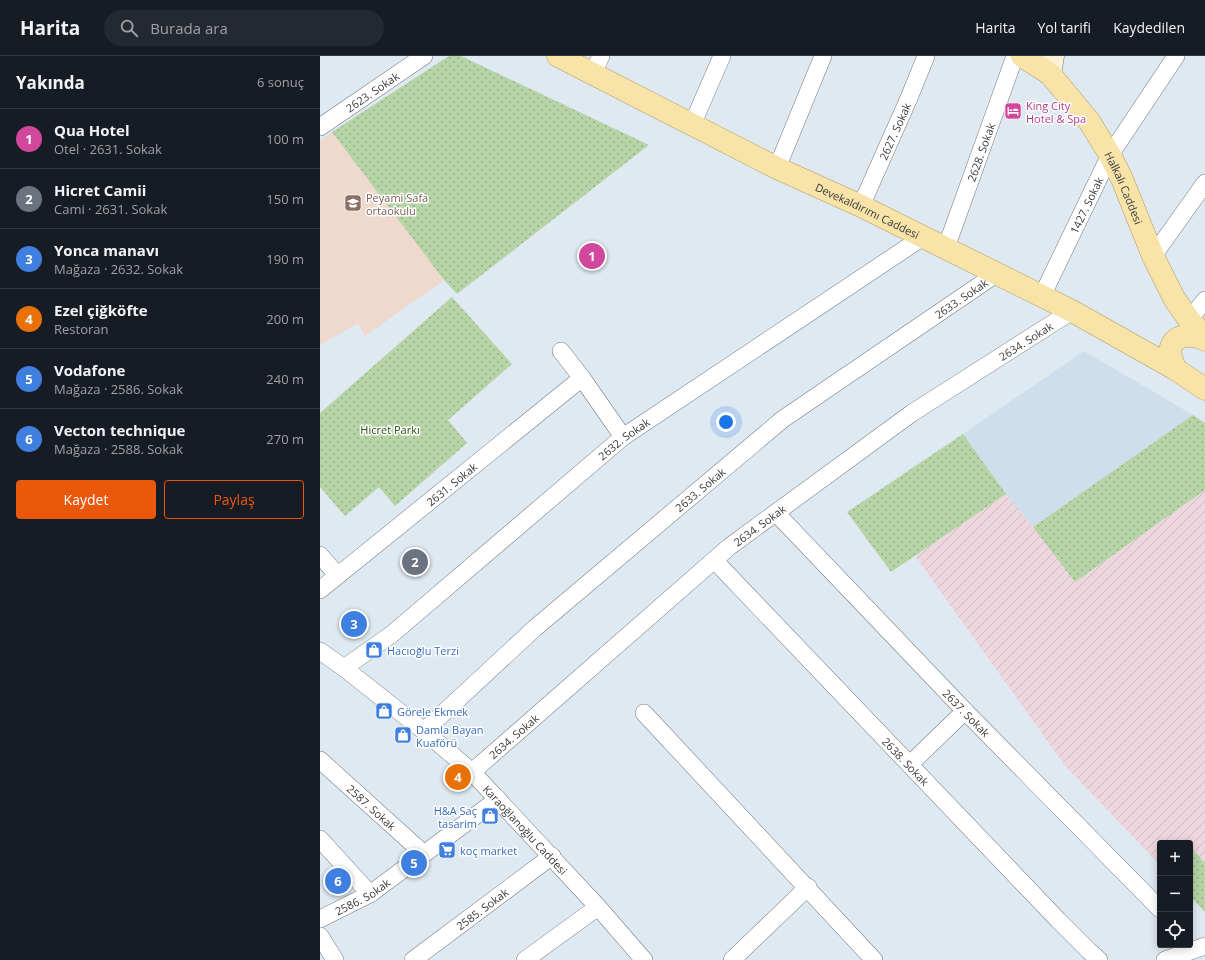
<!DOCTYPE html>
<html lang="tr">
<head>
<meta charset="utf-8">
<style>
  body { margin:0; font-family:"Open Sans",sans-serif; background:#242831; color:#f1f3f6 }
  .controls { position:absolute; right:12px; bottom:12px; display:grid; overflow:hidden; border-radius:4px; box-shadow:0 2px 10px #0003 }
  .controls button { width:36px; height:36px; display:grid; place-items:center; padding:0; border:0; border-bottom:1px solid #363941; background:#171b24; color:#f1f3f6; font:20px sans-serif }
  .you { position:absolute; left:406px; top:366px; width:14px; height:14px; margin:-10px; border:3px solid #fff; border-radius:50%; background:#1a73e8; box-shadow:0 0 0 6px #1a73e833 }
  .badge { display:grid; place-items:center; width:26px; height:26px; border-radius:50%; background:#ea580c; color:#fff; font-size:13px; font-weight:700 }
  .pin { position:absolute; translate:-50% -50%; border:2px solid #fff; box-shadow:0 1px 4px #0006 }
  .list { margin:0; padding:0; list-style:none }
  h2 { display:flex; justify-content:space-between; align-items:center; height:52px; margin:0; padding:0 16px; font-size:17px }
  h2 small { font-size:13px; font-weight:400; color:#9ea1a6 }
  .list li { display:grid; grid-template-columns:26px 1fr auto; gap:12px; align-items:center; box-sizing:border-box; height:60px; padding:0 16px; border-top:1px solid #363941 }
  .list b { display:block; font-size:15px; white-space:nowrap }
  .list p { margin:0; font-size:13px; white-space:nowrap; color:#9ea1a6 }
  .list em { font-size:13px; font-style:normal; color:#9ea1a6 }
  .actions { display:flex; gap:8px; padding:12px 16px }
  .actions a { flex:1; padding:9px 0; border:1px solid #ea580c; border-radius:4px; text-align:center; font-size:14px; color:#ea580c }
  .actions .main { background:#ea580c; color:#fff }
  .icon { flex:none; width:22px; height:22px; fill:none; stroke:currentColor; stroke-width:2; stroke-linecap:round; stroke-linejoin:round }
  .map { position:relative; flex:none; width:885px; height:904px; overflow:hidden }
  header { display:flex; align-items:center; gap:24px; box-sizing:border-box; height:56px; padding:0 20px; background:#171b24; border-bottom:1px solid #363941 }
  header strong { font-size:19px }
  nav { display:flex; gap:22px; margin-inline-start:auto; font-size:14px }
  .search { width:280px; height:36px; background:#242831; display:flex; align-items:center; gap:10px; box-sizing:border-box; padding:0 14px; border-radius:22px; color:#9ea1a6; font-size:15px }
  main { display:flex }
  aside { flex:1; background:#171b24 }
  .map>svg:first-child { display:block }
  .built { fill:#cfdeeb }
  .industrial { fill:url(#industrial-furrows) }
  .education { fill:#eed9cc }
  .grass { fill:url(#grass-dots) }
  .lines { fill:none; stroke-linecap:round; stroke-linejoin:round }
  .street-casing { stroke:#737b82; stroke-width:18 }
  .secondary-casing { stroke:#737b82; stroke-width:23 }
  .primary-casing { stroke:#b29c5d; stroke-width:23 }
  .street { stroke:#fff; stroke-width:17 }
  .secondary { stroke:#fcf1d4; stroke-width:22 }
  .primary { stroke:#f8e3a8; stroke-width:22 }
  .labels { text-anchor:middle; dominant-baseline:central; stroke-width:3; stroke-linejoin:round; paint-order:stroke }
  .street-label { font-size:11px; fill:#373b3e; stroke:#fff }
  .hotel-label { font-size:11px; fill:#b23c85; stroke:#fff; text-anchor:start }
  .education-label { font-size:11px; fill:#785e54; stroke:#fff; text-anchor:start }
  .park-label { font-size:11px; fill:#2a4e0d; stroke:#fff }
  .shop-label { font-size:11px; fill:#366cbe; stroke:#fff; text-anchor:start }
</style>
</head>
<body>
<header>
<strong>Harita</strong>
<div class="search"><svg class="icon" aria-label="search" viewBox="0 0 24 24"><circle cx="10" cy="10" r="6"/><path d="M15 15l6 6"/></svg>Burada ara</div>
<nav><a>Harita</a><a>Yol tarifi</a><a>Kaydedilen</a></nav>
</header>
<main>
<aside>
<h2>Yakında<small>6 sonuç</small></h2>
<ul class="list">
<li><span class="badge" style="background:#d1479c">1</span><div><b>Qua Hotel</b><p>Otel · 2631. Sokak</p></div><em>100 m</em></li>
<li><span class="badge" style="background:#6b7280">2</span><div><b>Hicret Camii</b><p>Cami · 2631. Sokak</p></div><em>150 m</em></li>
<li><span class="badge" style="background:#3f7fe0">3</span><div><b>Yonca manavı</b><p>Mağaza · 2632. Sokak</p></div><em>190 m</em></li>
<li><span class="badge" style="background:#e8710a">4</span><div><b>Ezel çiğköfte</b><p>Restoran</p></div><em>200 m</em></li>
<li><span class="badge" style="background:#3f7fe0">5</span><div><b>Vodafone</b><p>Mağaza · 2586. Sokak</p></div><em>240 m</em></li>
<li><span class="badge" style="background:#3f7fe0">6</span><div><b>Vecton technique</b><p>Mağaza · 2588. Sokak</p></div><em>270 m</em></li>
</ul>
<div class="actions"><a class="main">Kaydet</a><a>Paylaş</a></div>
</aside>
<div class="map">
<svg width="885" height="904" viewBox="0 0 885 904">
  <defs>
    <pattern id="industrial-furrows" width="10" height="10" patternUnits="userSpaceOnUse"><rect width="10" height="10" fill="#eed6df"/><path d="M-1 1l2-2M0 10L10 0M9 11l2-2" fill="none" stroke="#cdb9c0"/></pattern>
    <pattern id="grass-dots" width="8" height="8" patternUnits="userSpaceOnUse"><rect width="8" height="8" fill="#b6d4a5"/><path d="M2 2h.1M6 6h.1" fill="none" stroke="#95ad88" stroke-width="1.8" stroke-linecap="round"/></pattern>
  </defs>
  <rect width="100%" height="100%" fill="#dfe9f1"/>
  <!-- built -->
  <polygon class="built" points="764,295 873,359 713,471 686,438 643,378"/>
  <!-- industrial -->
  <polygon class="industrial" points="885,434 885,807 870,790 870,787 840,787 840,809 746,711 595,500 686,438 713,471 755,526"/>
  <!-- education -->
  <polygon class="education" points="12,76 124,224 45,280 38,267 0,289 0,85"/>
  <!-- grass -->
  <g class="grass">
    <polygon points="129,0 141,0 329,89 137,238 124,224 12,76"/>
    <polygon points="132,241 192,308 128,364 147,387 75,450 59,431 25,460 0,431 0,357"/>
    <polygon points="873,359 885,367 885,434 755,526 713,471"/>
    <polygon points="643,378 686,438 571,516 527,456"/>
    <polygon points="870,790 885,807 885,856 870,840"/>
  </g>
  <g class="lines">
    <defs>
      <g id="street">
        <polyline points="272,19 281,0"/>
        <polyline points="372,69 402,0"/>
        <path id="s1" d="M0,71L104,0"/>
        <polyline points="457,112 503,0"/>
        <path id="s2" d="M541,150L589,42L606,0"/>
        <path id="s3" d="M626,192L695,0"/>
        <polyline points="833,200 885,127"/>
        <path id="s4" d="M722,240L790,99L856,0"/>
        <polyline points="869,264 885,244"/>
        <polyline points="241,295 262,322 303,381"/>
        <path id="s5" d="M456,457L645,655L840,853"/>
        <polyline points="0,499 17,519"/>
        <path id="s6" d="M394,504L738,864L769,895L779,904"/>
        <path id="s7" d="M0,534L262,322"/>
        <path id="s8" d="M0,595L24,612L104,675L152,716L278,851L324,904"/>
        <path id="s9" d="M24,612L72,578L303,381L603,181"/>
        <polyline points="324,657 554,904"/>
        <path id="s10" d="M104,675L215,572L463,363L676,218"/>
        <path id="s11" d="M0,704L104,798"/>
        <polyline points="590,708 645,655"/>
        <path id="s12" d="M152,716L409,491L592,357L752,255"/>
        <polyline points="0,783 50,838"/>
        <path id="s13" d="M0,863L50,838L178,743"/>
        <polyline points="0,880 15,904"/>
        <path id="s14" d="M93,904L232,800"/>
        <polyline points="205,904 278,851"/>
        <polyline points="412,904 488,831"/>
        <polyline points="845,904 885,890"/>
      </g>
      <polyline id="secondary" points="730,18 733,0"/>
      <g id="primary">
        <path id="s15" d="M238,0L457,112L541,150L752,255L855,313L885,333"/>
        <path id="s16" d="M702,0L730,18L769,65L790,99L802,123L833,200L854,242L869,264L885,280"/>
        <path d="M855,313C853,306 849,297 851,291C856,277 875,278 885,284"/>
      </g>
    </defs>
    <!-- street casing -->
    <use href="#street" class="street-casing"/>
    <!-- secondary casing -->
    <use href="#secondary" class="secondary-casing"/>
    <!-- primary casing -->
    <use href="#primary" class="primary-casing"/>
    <!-- street -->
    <use href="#street" class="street"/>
    <!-- secondary -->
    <use href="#secondary" class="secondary"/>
    <!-- primary -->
    <use href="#primary" class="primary"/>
  </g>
  <!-- icons -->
  <defs>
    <symbol id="hotel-square" viewBox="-11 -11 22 22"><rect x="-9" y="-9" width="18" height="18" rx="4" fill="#d1479c" stroke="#fff"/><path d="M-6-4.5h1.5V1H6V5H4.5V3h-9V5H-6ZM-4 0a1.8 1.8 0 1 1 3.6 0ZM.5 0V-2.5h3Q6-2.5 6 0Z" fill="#fff"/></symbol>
    <symbol id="school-square" viewBox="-11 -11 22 22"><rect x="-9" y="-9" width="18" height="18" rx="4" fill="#8d6e63" stroke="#fff"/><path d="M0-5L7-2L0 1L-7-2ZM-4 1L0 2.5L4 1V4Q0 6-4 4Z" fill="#fff"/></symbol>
    <symbol id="shop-square" viewBox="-11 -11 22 22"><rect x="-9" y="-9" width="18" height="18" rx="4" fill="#3f7fe0" stroke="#fff"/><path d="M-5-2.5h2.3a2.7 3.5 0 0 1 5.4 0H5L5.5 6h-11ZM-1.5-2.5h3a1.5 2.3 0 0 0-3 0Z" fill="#fff"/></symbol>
    <symbol id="supermarket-square" viewBox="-11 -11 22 22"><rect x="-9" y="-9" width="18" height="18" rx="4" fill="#3f7fe0" stroke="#fff"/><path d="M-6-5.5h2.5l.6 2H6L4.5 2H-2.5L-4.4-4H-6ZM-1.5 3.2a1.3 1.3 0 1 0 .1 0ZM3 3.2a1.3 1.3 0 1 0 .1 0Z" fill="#fff"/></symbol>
  </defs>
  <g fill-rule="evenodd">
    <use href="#hotel-square" x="683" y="45" width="20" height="20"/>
    <use href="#school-square" x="23" y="137" width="20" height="20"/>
    <use href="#shop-square" x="44" y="584" width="20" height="20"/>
    <use href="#shop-square" x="54" y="645" width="20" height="20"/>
    <use href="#shop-square" x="73" y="669" width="20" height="20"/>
    <use href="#shop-square" x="160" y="750" width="20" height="20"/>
    <use href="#supermarket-square" x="117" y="784" width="20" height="20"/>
  </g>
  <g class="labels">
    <!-- street labels -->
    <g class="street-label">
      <text stroke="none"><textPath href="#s1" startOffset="63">2623. Sokak</textPath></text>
      <text stroke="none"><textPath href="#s2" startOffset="82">2627. Sokak</textPath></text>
      <text stroke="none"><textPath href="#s3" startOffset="102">2628. Sokak</textPath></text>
      <text stroke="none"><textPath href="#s16" startOffset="170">Halkalı Caddesi</textPath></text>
      <text stroke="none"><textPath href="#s4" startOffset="101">1427. Sokak</textPath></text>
      <text stroke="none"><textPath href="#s15" startOffset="346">Devekaldırımı Caddesi</textPath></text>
      <text stroke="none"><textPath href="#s10" startOffset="691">2633. Sokak</textPath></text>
      <text stroke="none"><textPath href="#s12" startOffset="703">2634. Sokak</textPath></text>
      <text stroke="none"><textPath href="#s9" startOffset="362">2632. Sokak</textPath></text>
      <text stroke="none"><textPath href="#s7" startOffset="169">2631. Sokak</textPath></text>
      <text stroke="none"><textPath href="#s10" startOffset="367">2633. Sokak</textPath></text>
      <text stroke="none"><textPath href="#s12" startOffset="379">2634. Sokak</textPath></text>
      <text stroke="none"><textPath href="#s5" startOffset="276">2637. Sokak</textPath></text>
      <text stroke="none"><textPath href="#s12" startOffset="55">2634. Sokak</textPath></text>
      <text stroke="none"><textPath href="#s6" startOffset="278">2638. Sokak</textPath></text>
      <text stroke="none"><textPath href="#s11" startOffset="70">2587. Sokak</textPath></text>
      <text stroke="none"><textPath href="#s8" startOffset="273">Karaoğlanoğlu Caddesi</textPath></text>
      <text stroke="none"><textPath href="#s13" startOffset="48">2586. Sokak</textPath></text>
      <text stroke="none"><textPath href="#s14" startOffset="86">2585. Sokak</textPath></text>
    </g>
    <!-- hotel labels -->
    <g class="hotel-label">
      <text x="706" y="49">King City<tspan x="706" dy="13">Hotel &amp; Spa</tspan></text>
    </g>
    <!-- education labels -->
    <g class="education-label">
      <text x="46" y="141">Peyami Safa<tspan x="46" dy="13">ortaokulu</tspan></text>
    </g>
    <!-- park labels -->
    <g class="park-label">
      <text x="70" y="373">Hicret Parkı</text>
    </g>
    <!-- shop labels -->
    <g class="shop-label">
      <text x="67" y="594">Hacıoğlu Terzi</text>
      <text x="77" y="655">Görele Ekmek</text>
      <text x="96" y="673">Damla Bayan<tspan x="96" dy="13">Kuaförü</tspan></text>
      <text x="157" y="754" text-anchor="end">H&amp;A Saç<tspan x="157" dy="13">tasarim</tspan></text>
      <text x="140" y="794">koç market</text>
    </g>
  </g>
</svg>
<div class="controls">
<button>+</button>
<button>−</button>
<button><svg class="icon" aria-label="locate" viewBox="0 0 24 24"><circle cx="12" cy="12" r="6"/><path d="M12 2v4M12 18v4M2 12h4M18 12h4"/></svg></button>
</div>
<div class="you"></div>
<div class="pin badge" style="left:272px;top:200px;background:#d1479c">1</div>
<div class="pin badge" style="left:95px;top:506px;background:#6b7280">2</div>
<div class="pin badge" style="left:34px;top:568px;background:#3f7fe0">3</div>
<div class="pin badge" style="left:138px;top:721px;background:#e8710a">4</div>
<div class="pin badge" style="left:94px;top:807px;background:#3f7fe0">5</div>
<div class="pin badge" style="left:18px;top:825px;background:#3f7fe0">6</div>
</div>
</main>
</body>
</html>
